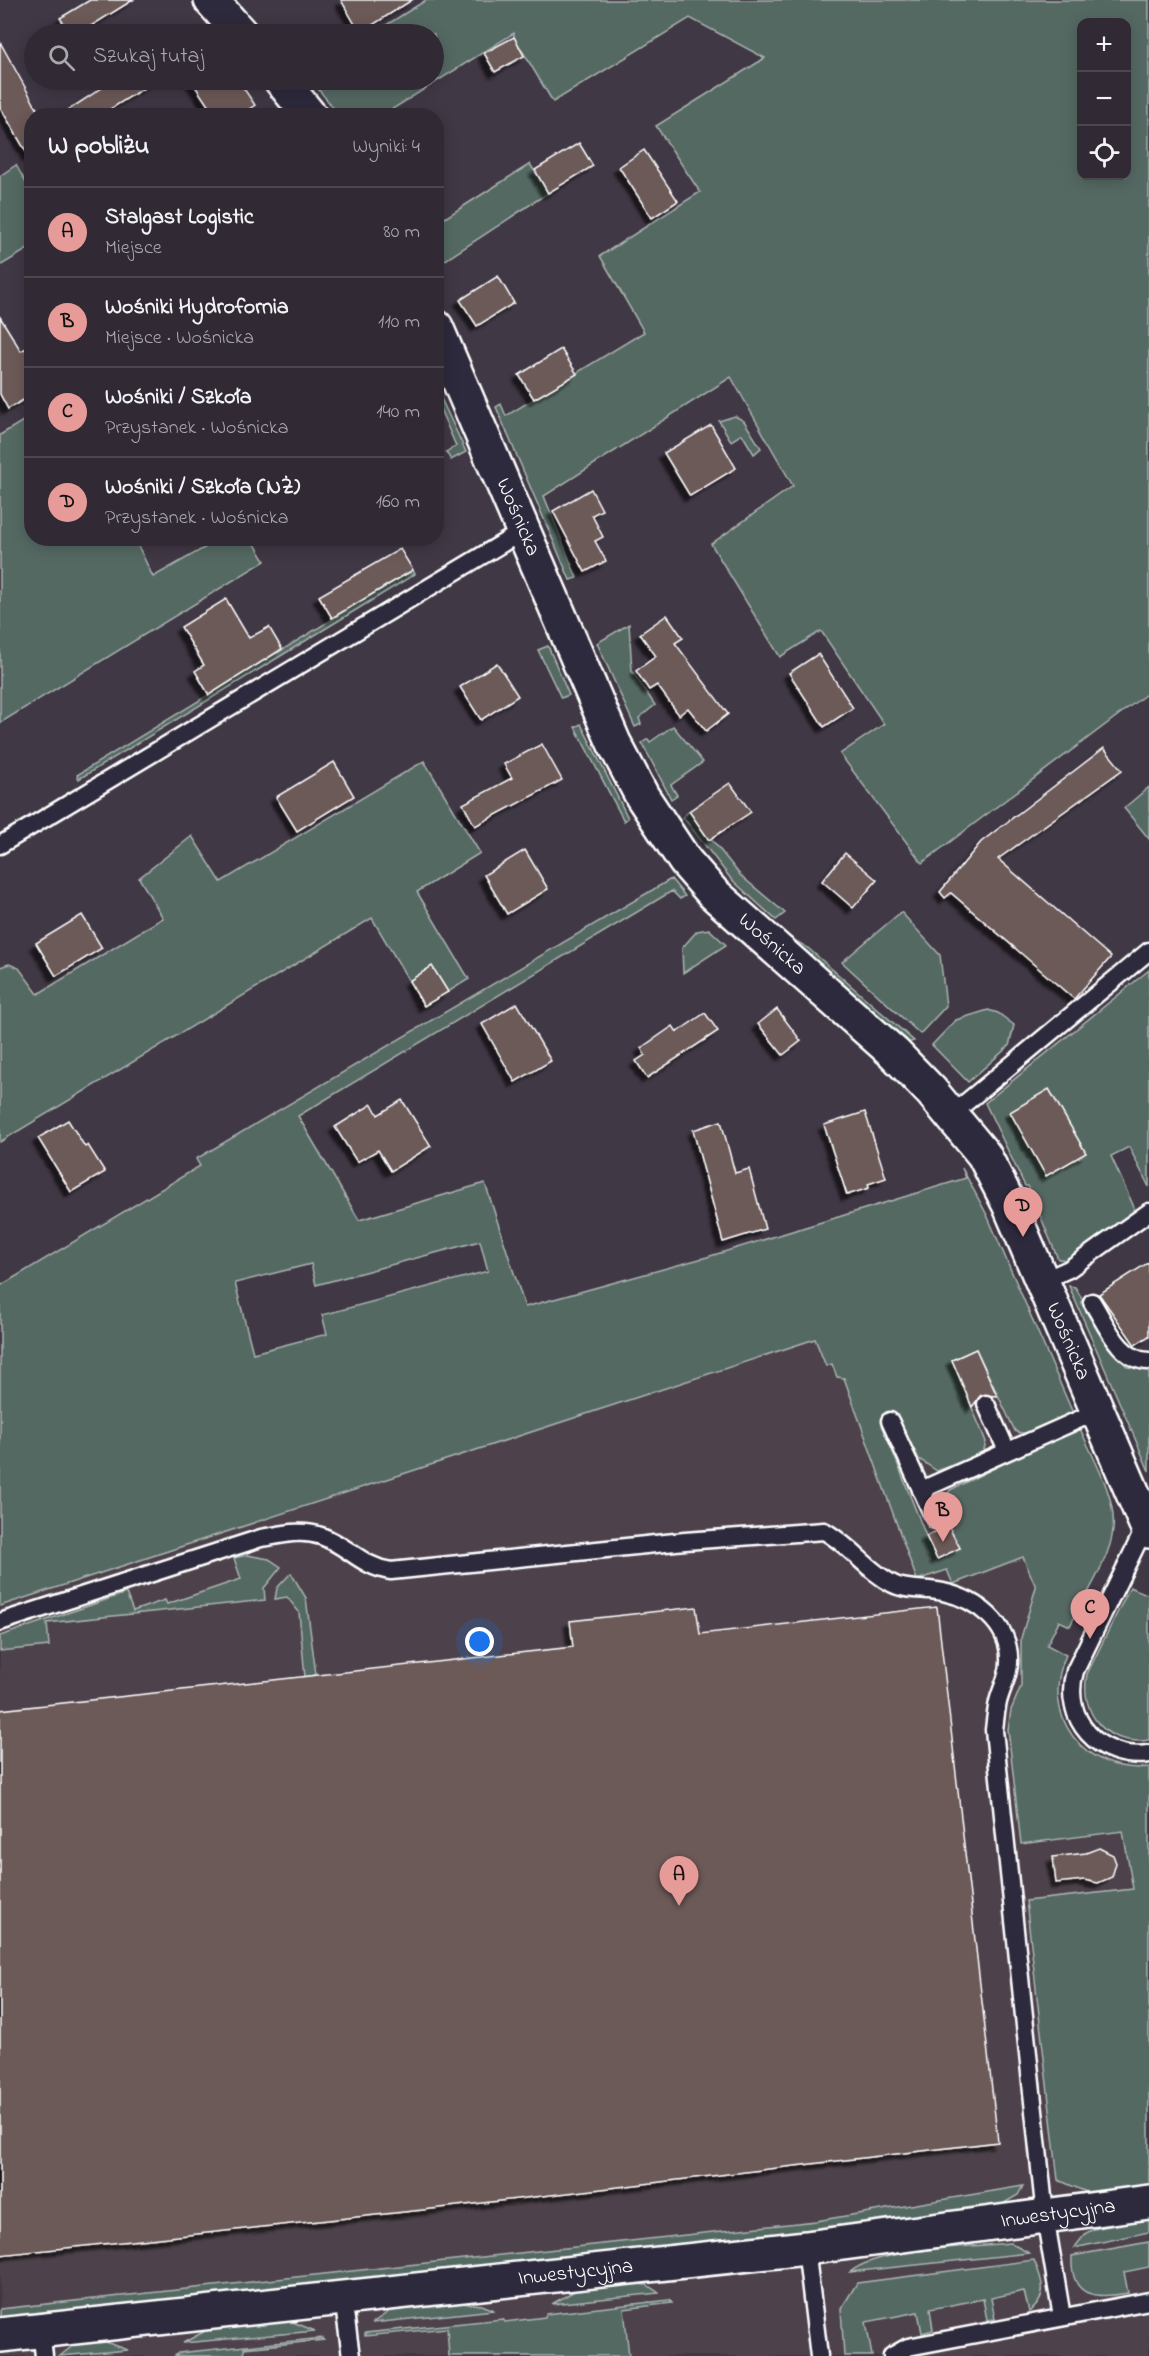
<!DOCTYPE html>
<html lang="pl">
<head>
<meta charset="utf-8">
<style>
  body { margin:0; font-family:"Indie Flower",sans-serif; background:#39323c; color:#f1f3f6 }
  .controls { position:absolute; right:18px; top:18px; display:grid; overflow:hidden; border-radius:12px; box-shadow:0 3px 15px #0003 }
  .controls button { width:54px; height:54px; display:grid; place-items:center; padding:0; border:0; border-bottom:2px solid #4c464f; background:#312a34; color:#f1f3f6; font:30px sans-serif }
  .you { position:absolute; left:480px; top:1642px; width:21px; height:21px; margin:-15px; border:4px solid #fff; border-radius:50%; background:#1a73e8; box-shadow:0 0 0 9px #1a73e833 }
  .badge { display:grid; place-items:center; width:39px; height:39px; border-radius:50%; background:#e69b98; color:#111; font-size:20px; font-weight:700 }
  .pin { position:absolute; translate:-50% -50px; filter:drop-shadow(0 2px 3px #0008) }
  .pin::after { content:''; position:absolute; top:32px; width:21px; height:18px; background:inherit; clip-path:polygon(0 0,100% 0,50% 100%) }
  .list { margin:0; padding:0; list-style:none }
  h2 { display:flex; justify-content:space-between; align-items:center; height:78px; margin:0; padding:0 24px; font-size:26px }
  h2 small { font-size:20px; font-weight:400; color:#a8a7ac }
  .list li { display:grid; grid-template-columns:39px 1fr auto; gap:18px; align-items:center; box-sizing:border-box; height:90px; padding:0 24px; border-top:2px solid #4c464f }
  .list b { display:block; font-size:22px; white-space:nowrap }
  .list p { margin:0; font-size:20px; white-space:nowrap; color:#a8a7ac }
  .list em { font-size:20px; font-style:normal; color:#a8a7ac }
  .icon { flex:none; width:33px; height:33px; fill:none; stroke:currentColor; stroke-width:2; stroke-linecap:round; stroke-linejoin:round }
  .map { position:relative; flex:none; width:1149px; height:2356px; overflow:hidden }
  .search { position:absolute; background:#312a34; box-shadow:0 3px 15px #0003; left:24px; top:24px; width:420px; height:66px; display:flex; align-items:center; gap:15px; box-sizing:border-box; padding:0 21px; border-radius:33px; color:#a8a7ac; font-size:22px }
  .panel { position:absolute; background:#312a34; box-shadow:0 3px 15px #0003; left:24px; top:108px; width:420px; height:438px; border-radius:24px }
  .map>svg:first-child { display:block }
  .built { fill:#4e424b }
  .green { fill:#556963; stroke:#aab4b1; stroke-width:1.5; fill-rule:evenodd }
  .building { fill:#6c5a59; stroke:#fff; stroke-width:1.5; filter:url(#shadow) }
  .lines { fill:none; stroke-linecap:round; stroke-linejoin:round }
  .service-casing { stroke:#fff; stroke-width:21 }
  .minor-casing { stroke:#fff; stroke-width:38 }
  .tertiary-casing { stroke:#fff; stroke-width:38 }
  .service { stroke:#2f2a3d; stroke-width:16 }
  .minor { stroke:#2f2a3d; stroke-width:33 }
  .tertiary { stroke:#2f2a3d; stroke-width:33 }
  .labels { text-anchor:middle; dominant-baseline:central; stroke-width:4.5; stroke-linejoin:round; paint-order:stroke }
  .street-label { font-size:21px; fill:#fff; stroke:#2f2a3d }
</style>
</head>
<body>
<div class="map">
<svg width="1149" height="2356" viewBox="0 0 1149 2356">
  <defs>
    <filter id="shadow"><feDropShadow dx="-5.5" dy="5.5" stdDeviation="1.5" flood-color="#0009"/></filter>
  </defs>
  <rect width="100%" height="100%" fill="#413845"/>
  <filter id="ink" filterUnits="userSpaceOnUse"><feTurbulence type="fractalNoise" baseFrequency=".0167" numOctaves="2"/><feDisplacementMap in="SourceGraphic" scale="12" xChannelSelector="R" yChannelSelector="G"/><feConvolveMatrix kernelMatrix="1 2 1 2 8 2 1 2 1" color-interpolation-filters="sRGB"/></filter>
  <g filter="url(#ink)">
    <!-- built -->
    <polygon class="built" points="938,1210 1067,1415 1107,1511 1029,1677 1075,1804 1149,1789 1149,2356 0,2356 0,1467 610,1282"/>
    <!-- green -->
    <g class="green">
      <path d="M426,0H1149V692L922,863L840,754L884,724L821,631L780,657L711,544L793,486L731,377L544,496L577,578L570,580L496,407L501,404L506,416L644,332L600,256L700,192L656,126L765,58L690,18L553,102L514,37V33L383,115H339L311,80H434V34H372ZM1082,22H1126V176H1082Z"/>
      <polygon points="530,164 548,193 438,265 437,223"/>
      <polygon points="16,165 31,192 31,247 0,266 0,176"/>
      <polygon points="437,390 466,452 451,460 446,452 456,446 437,402"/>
      <polygon points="31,416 32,538 135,539 153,577 220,539 252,539 265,561 0,723 0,435"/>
      <polygon points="735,416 744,421 761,448 754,454 742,434 731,441 719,421"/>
      <polygon points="413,570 415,574 79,779 77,775"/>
      <polygon points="629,624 632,671 655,705 639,718 641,724 635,727 597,643"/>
      <polygon points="548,646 569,695 561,698 538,650"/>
      <polygon points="581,724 628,818 624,821 575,727"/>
      <polygon points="673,726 703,762 671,785 677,795 671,799 642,743 648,739 650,742"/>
      <polygon points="424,761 480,853 417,892 469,979 448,992 432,967 409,981 372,918 0,1142 0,967 9,964 19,968 38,994 163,918 139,878 192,836 221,882"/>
      <polygon points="1149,787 1149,839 1124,808"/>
      <polygon points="689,811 740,875 785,913 776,920 731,879 683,817"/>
      <path d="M671,879L685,896L680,899L672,891L298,1116L359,1220L485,1183L525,1307L707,1257L966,1178L962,1168L987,1215L1073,1413C1057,1419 1031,1440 1015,1431L976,1349L952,1360L983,1434L986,1442L983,1453L937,1471L919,1459L896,1415L881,1422L926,1536L960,1548C950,1529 938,1511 950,1490L1073,1429L1079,1426C1092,1457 1117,1496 1113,1530C1110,1560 1083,1599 1070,1626L1059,1621L1047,1645L1066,1655C1039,1715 1084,1775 1149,1767V2187L1091,2194L1058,2180L1026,1901L1133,1889L1123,1831L1021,1844L1008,1729L1011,1710L1021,1686V1638L1036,1587L1023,1557L953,1584L947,1570L917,1580L844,1378L837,1377L832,1364L826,1366L815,1339L0,1606V1286L200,1166L196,1159ZM480,1241L488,1271L322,1315L327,1334L253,1353L235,1283L311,1264L316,1285Z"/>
      <polygon points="901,912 940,955 946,1006 920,1034 842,962"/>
      <polygon points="709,929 726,945 683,973 682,948 697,931"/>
      <polygon points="786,935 808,948 914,1041 904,1044 782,937"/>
      <polygon points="1149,970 1149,1187 1129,1147 1111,1156 1134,1207 1132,1215 1070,1260 1058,1259 1028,1186 1025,1186 985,1103"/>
      <polygon points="988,1010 998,1013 1014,1025 1009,1046 968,1082 932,1045 956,1020"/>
      <polygon points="1069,1286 1075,1287 1117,1356 1128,1367 1149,1370 1149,1471"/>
      <polygon points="247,1555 269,1559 281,1567 264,1588 265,1600 47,1623 49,1646 0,1651 0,1636 126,1593 133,1611 165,1600 167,1604 241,1579 234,1558"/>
      <polygon points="291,1573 306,1598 316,1675 305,1677 299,1612 287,1597 275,1599 277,1588"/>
      <path d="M1130,1587L1149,1595V1740C1107,1747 1079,1714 1087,1674Z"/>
      <polygon points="1023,2186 1018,2195 987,2213 0,2321 0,2309 816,2221"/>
      <polygon points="1149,2218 1149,2232 1074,2248 1086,2233 1094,2229"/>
      <path d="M1149,2242V2267L1124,2272L1128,2293C1095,2299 1070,2298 1072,2256Z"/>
      <path d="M1010,2243L1029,2253L850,2272C879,2248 970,2247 1010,2243Z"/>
      <path d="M1034,2260C1043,2281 1049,2298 1029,2312L1024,2291L991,2298L995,2319L987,2320L983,2299L930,2309L933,2330L922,2333L918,2312L866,2322L872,2356H844L841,2309L857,2283Z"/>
      <polygon points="636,2284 647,2285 659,2293 552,2304 576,2290"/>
      <polygon points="669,2300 672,2303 624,2309 629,2356 449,2356 447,2328 365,2336 365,2333 503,2319 505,2322 545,2317 546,2314"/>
      <polygon points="460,2303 482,2305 494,2310 372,2323 390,2311"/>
      <polygon points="288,2320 315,2331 183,2343 207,2330"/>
      <polygon points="323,2338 324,2340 244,2348 244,2356 175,2356 178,2353"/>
      <polygon points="103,2341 128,2350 60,2356 75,2344"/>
    </g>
    <!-- building -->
    <g class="building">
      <polygon points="90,0 133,0 78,34 71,34 60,18"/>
      <polygon points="341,0 412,0 360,33"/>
      <polygon points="514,37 524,56 495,72 484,53"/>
      <polygon points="0,42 41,116 32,116 32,162 0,107"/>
      <polygon points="114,80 157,80 99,116 59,116"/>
      <polygon points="191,80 238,80 255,105 239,116 215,116"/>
      <polygon points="579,143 593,166 548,193 535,170"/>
      <polygon points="644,150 678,201 652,218 619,167"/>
      <polygon points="498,276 514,303 477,326 460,300"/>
      <polygon points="0,317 21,351 32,345 32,395 8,409 0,394"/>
      <polygon points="561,349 577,374 534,399 519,375"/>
      <polygon points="711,425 736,468 690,496 664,453"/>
      <polygon points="591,489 602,510 592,515 603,537 595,541 606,561 585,572 553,511"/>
      <polygon points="400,549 413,570 332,618 319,596"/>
      <polygon points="226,599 249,638 269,627 282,649 209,695 195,671 204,665 181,627"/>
      <polygon points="667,615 683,638 675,643 728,714 706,731 688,708 679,715 657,685 649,690 636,671 656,656 640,634"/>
      <polygon points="818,654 853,708 824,727 789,673"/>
      <polygon points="497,663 518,696 481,720 460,687"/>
      <polygon points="542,744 562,780 475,826 463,804 512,778 504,764"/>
      <polygon points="1104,748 1122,770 998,859 1111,957 1074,999 951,893 945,898 940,892 981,842"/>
      <polygon points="334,762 354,796 297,831 276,797"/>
      <polygon points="730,783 751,812 709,840 689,811"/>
      <polygon points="525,850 548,889 507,914 484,875"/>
      <polygon points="845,853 877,880 853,908 822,881"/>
      <polygon points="82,915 102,948 56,976 36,943"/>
      <polygon points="432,966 448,992 424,1006 409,981"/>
      <polygon points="517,1003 551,1061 515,1082 482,1024"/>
      <polygon points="777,1009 801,1041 783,1055 758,1024"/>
      <polygon points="705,1013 718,1031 647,1078 636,1061 645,1055 641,1048 673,1026 677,1032"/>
      <polygon points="1049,1089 1086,1153 1046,1176 1010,1112"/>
      <polygon points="402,1100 431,1146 391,1171 378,1150 357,1162 335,1127 372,1104 378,1115"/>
      <polygon points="865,1112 886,1178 868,1184 869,1188 847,1195 824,1125"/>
      <polygon points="68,1120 85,1147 88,1145 105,1172 71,1192 38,1138"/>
      <polygon points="721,1121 735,1173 749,1169 765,1229 723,1242 693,1130"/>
      <polygon points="1149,1262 1149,1336 1135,1345 1099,1294"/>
      <polygon points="976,1349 997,1396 981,1395 972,1407 952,1360"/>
      <polygon points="948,1526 960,1548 937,1559 926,1536"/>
      <polygon points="696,1607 700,1634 937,1607 998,2142 423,2210 0,2255 0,1710 573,1647 570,1621"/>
      <polygon points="1099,1848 1113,1855 1116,1863 1112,1877 1098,1883 1084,1880 1056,1883 1053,1857 1086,1853"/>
    </g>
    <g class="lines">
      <defs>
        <g id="service">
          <polyline points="0,845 523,531"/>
          <polyline points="952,1114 1149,951"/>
          <polyline points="1042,1281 1069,1269 1149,1212"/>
          <path d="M1092,1302C1106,1324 1120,1361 1149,1361"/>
          <polyline points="986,1404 1007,1451"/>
          <polyline points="890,1421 935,1520"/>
          <polyline points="921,1490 1098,1411"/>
          <path d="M1146,1525L1075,1671C1061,1719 1099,1761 1149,1754"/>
          <path d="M0,1622L261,1538C281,1535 301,1529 321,1536C347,1545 362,1567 391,1571L685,1541L824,1531C850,1545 867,1571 893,1584C906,1591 928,1588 943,1592C976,1599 1011,1624 1009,1663C1009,1676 1001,1689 998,1702C996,1711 995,1721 994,1730L1045,2216L1062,2317"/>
          <polyline points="806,2248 819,2356"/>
          <polyline points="343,2298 351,2356"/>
          <polyline points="41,2330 44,2356"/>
          <polyline points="892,2356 908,2347 1149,2301"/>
        </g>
        <g id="minor">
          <path id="s1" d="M0,2335L806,2248L1149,2202"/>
        </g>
        <g id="tertiary">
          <polyline points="211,0 241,34"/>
          <polyline points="281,80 310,116"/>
          <path id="s2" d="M436,327L614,743L642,796L685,861L713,893L894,1053L931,1091L984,1155L1009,1204L1149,1531"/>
        </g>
      </defs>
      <!-- service casing -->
      <use href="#service" class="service-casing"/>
      <!-- minor casing -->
      <use href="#minor" class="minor-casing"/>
      <!-- tertiary casing -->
      <use href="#tertiary" class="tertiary-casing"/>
      <!-- service -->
      <use href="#service" class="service"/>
      <!-- minor -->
      <use href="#minor" class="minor"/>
      <!-- tertiary -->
      <use href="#tertiary" class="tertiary"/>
    </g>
  </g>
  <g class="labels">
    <!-- street labels -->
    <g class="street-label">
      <text stroke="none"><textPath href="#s2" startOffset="207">Wośnicka</textPath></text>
      <text stroke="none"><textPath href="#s2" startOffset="711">Wośnicka</textPath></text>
      <text stroke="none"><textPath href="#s2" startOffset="1215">Wośnicka</textPath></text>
      <text stroke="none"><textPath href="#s1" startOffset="1065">Inwestycyjna</textPath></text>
      <text stroke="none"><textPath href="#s1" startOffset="579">Inwestycyjna</textPath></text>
    </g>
  </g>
</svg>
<div class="controls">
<button>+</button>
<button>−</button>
<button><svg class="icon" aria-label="locate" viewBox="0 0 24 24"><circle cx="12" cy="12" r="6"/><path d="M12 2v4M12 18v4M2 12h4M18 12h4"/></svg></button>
</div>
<div class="you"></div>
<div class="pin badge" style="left:679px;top:1906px">A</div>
<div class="pin badge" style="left:943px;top:1542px">B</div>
<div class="pin badge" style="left:1090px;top:1639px">C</div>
<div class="pin badge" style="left:1023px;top:1237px">D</div>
<div class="search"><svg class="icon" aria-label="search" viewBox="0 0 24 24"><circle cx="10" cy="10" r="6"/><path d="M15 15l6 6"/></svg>Szukaj tutaj</div>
<section class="panel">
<h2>W pobliżu<small>Wyniki: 4</small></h2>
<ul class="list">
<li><span class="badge">A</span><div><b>Stalgast Logistic</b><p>Miejsce</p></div><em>80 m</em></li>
<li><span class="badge">B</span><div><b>Wośniki Hydrofornia</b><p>Miejsce · Wośnicka</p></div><em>110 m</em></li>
<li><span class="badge">C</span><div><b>Wośniki / Szkoła</b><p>Przystanek · Wośnicka</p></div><em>140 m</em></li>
<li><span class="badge">D</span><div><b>Wośniki / Szkoła (NŻ)</b><p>Przystanek · Wośnicka</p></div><em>160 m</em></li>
</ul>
</section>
</div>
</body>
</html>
